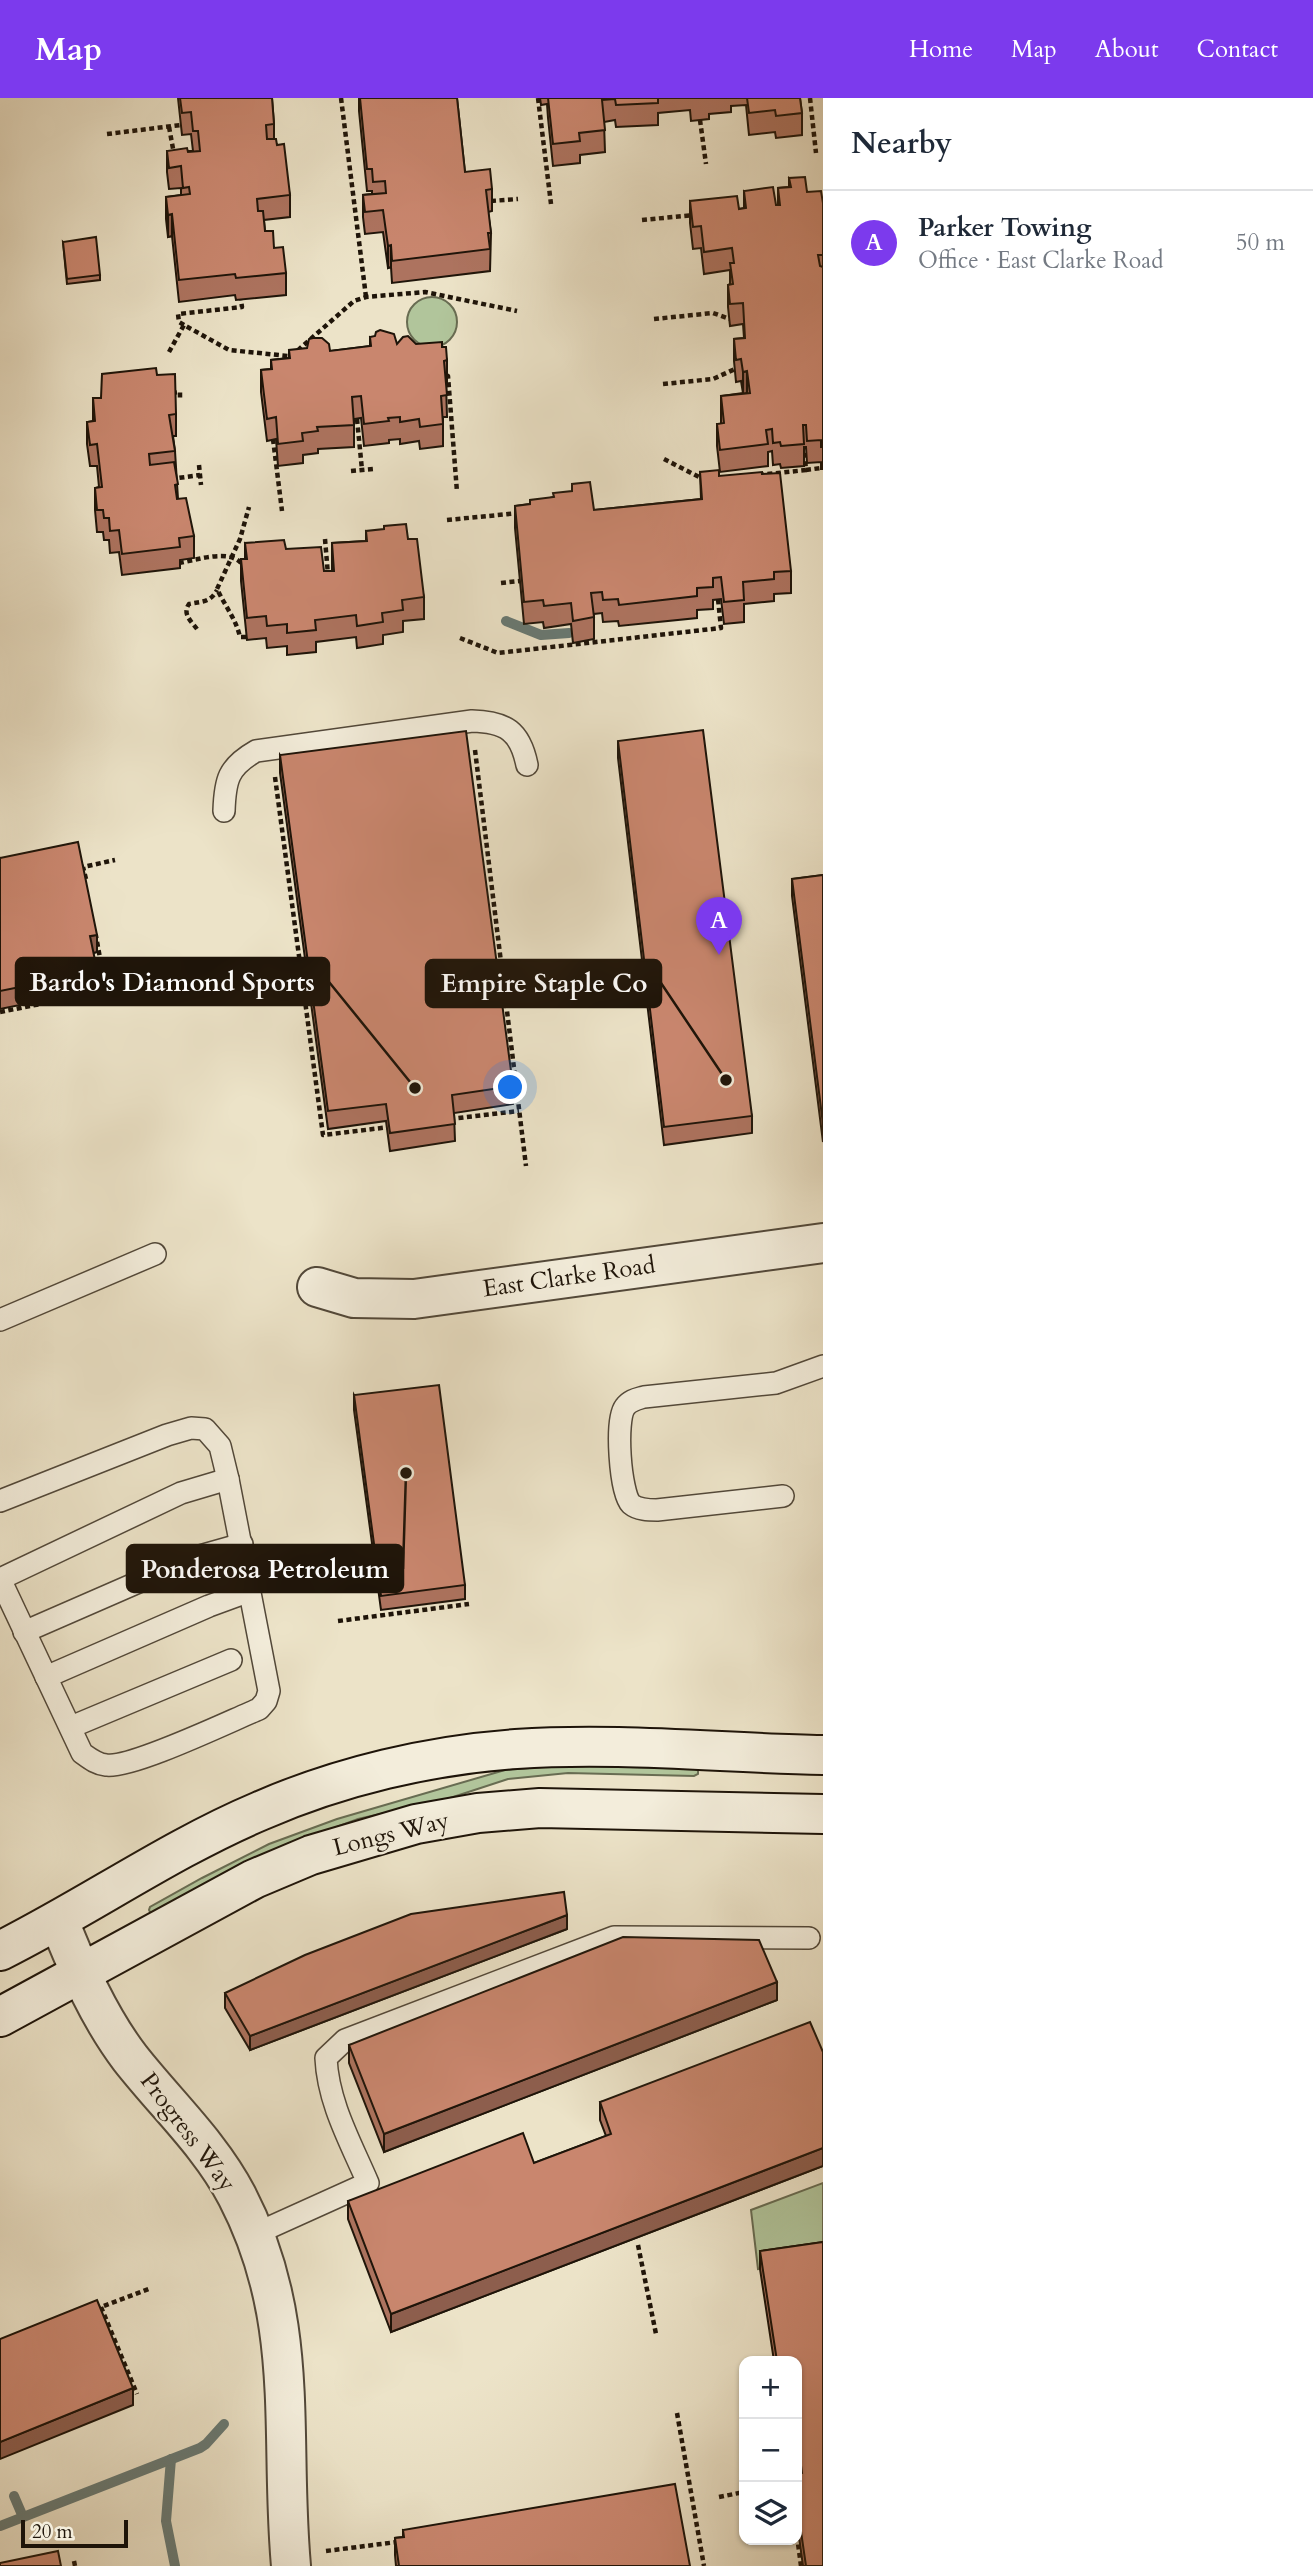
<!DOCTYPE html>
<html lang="en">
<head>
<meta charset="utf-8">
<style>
  body { margin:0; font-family:Cardo,serif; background:#f6f6f7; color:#1f2937 }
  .controls { position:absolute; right:21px; bottom:21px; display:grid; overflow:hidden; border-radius:14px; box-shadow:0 2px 5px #0004 }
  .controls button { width:63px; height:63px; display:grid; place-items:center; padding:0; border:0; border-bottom:2px solid #e0e1e3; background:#fff; color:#1f2937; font:35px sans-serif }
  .scale { position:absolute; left:21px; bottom:18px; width:107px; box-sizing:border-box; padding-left:7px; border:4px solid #1e1409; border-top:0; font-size:19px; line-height:24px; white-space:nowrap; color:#1e1409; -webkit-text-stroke:5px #f3eddb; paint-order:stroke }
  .you { position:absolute; left:511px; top:990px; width:24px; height:24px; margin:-18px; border:5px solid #fff; border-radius:50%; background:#1a73e8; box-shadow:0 0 0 10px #1a73e833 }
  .badge { display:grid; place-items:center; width:46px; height:46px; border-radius:50%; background:#7c3aed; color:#fff; font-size:23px; font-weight:700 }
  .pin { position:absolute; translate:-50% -58px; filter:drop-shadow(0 2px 4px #0008) }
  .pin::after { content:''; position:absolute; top:37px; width:24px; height:21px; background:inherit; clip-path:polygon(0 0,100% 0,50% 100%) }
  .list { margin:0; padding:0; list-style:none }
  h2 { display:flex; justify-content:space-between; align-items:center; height:91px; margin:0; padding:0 28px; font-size:30px }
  h2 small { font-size:23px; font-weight:400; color:#747a83 }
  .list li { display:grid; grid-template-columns:46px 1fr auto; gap:21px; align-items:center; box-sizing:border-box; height:105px; padding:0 28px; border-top:2px solid #e0e1e3 }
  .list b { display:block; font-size:26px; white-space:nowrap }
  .list p { margin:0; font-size:23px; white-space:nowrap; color:#747a83 }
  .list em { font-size:23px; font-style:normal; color:#747a83 }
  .icon { flex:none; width:38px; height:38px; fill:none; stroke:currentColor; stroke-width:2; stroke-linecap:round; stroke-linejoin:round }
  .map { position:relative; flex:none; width:823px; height:2468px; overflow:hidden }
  header { display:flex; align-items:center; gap:42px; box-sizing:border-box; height:98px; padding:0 35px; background:#7c3aed; color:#fff }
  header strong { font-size:33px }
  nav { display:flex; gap:38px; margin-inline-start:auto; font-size:24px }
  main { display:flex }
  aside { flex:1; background:#fff }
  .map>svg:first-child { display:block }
  .green { fill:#b1c59b; stroke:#686c52; stroke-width:2 }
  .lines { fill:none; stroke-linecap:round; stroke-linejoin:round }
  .stream { stroke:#687973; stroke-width:10 }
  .lane-casing { stroke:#524839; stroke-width:24 }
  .street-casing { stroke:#524839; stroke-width:42 }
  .secondary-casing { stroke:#1e1409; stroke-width:42 }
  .path { stroke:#1e1409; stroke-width:4.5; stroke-dasharray:5 3.5; stroke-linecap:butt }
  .lane { stroke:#f3eddb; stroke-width:21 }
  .street { stroke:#f3eddb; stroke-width:38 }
  .secondary { stroke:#f3eddb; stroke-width:38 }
  .wall { fill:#ad735f; stroke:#1e1409; stroke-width:2 }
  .shaded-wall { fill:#8d5e4d; stroke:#1e1409; stroke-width:2 }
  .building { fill:#c9866e; stroke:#1e1409; stroke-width:2 }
  .labels { text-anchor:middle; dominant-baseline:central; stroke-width:5; stroke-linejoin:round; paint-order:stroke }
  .street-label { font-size:24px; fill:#1e1409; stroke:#f3eddb }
  .leader { fill:none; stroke:#1e1409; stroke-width:2.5 }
  .callout-dot { fill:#1e1409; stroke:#f3eddb; stroke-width:2.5 }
  .callout { fill:#1e1409; stroke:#1e1409; stroke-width:2.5 }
  .callout-label { font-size:26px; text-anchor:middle; font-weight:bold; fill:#fff }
</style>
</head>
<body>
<header>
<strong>Map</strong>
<nav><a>Home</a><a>Map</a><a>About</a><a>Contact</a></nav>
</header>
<main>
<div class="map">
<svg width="823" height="2468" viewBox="0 0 823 2468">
  <rect width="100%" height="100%" fill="#ece3c8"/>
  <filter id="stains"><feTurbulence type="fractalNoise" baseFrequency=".00286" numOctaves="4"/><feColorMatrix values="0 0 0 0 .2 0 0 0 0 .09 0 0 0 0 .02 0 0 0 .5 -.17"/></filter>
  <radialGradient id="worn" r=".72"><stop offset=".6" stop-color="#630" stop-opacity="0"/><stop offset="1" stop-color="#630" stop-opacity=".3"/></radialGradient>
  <!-- green -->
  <g class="green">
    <circle cx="432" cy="224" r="25"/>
    <polygon points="566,1667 695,1671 698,1672 698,1676 694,1678 568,1675 508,1681 447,1701 358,1721 299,1743 151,1816 149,1812 150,1809 202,1780 269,1746 337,1721 505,1672"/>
    <polygon points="823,2085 823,2162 758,2171 751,2112"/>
  </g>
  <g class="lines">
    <!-- stream -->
    <g class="stream">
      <polyline points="506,523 541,537 569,535"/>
      <polyline points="171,2361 166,2423 175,2468"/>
      <polyline points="14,2398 23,2419"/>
      <polyline points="0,2428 200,2350 206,2346 224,2326"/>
    </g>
    <defs>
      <g id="lane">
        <path d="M224,713C225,682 228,669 256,653L472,623C506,624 520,633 527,667"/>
        <polyline points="0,1222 155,1156"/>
        <path d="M783,1398L657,1412C649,1412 638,1412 631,1406C620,1394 615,1322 625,1309C630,1302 637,1301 644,1299L776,1285L823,1268"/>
        <path d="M0,1403L167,1337L191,1330L205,1331L220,1348L228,1381L269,1593L266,1603L259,1611C230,1623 131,1671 106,1667C96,1666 89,1660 82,1655L0,1481"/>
        <polyline points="0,1481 181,1395 228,1381"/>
        <polyline points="24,1534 196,1459 242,1446"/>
        <polyline points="46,1579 209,1508 250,1493"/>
        <polyline points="71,1629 231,1562"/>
        <path d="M255,2136L368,2085C351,2045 328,2005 326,1960L345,1942L614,1839L809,1840"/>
      </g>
      <g id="street">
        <polyline points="317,1189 354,1200 414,1201 823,1145"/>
        <path d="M59,1823C78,1871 99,1919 130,1960C166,2006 210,2046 237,2098C302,2223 279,2336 291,2468"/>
      </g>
      <g id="secondary">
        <path d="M0,1853C88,1809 170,1751 260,1713C340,1678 430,1657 516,1651C618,1644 721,1655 823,1657"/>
        <polyline points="0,1919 254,1781 311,1757 416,1726 478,1715 540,1710 823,1716"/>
      </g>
    </defs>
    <!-- lane casing -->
    <use href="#lane" class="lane-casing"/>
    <!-- street casing -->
    <use href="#street" class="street-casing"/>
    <!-- secondary casing -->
    <use href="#secondary" class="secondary-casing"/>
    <!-- path -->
    <g class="path">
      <polyline points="341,0 366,199"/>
      <polyline points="538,0 551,106"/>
      <polyline points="810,0 816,55"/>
      <polyline points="700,22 706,66"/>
      <polyline points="169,29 174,56"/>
      <polyline points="107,36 181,27"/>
      <polyline points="491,103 518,101"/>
      <polyline points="642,122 694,117"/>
      <polyline points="654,221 713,215 730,221"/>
      <polyline points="184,227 179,224 178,216 242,209 241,202"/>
      <polyline points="169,254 184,227 229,252 288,258 297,253 354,203 366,199 425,194 517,213"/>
      <polyline points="446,277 448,278 457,394"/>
      <polyline points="663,286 713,281 735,271"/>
      <polyline points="172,295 180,294 180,301"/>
      <polyline points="357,321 362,372"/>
      <polyline points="273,341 282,413"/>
      <polyline points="664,361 705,382"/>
      <polyline points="199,367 201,387"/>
      <polyline points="806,372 821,370"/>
      <polyline points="351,373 373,371"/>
      <polyline points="759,377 806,372 804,350"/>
      <polyline points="171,381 200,377"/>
      <polyline points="447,422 519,415"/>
      <polyline points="325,441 328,477"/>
      <path d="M179,465C197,462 228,451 241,465"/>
      <polyline points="501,485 520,483"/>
      <path d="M197,531C191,523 182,516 189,506C202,503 210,505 217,492"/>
      <path d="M246,539H240C236,521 225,508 217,491L240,441L249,409"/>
      <polyline points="460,540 498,555 721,530 718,501"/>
      <polyline points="475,652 526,1068"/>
      <polyline points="275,679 323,1037 390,1029"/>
      <polyline points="86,781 83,769 115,762"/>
      <polyline points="0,914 106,893 96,838"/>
      <polyline points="450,1021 519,1013"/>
      <polyline points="338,1523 469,1506"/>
      <polyline points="638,2147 656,2236"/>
      <polyline points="101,2209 137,2296"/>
      <polyline points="96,2211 151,2190"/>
      <polyline points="677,2315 704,2468"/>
      <polyline points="719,2399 744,2394"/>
      <polyline points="797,2438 801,2468"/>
      <polyline points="326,2453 397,2444"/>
      <polyline points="74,2463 75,2468"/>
    </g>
    <!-- lane -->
    <use href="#lane" class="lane"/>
    <!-- street -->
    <use href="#street" class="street"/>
    <!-- secondary -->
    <use href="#secondary" class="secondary"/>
  </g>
  <!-- wall -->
  <g class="wall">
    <polygon points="178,0 272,0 274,26 274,41 277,47 290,97 290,119 264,122 265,133 286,175 286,197 236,202 235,197 179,204 172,138 168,139 166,121 166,99 181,97 181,90 169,91 167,74 167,53 193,53 191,36 182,37"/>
    <polygon points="359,0 457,0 465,74 492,91 492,113 488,114 491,135 490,173 392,185 391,169 388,170 383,134 365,136 363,119 363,97 372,96 372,93 367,93 359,13"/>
    <polygon points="540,0 800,0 802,15 802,37 776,40 775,34 749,37 746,7 731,8 731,14 709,16 709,21 691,23 690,12 658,15 658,27 616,29 615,22 604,24 605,54 580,57 580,65 553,68 548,20 547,6 541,7"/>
    <polygon points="789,80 823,105 823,371 821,371 821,364 807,365 806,349 804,349 804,368 781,370 780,366 773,367 772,353 768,354 768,368 720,374 717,348 717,326 721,326 721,298 743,295 741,283 736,284 734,263 734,241 744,240 743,226 730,228 728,209 728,187 730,186 730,172 704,176 701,150 693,151 690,125 690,103 739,111 744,110 744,93 776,107 778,107 778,90 789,89"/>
    <polygon points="63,144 100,177 100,182 67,186"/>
    <polygon points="370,239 397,246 416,246 442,249 447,262 447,284 446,284 447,319 443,319 443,348 420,351 419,343 400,346 400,341 389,342 389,345 364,348 361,320 354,321 354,349 318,351 318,355 303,357 303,365 278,368 276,341 267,343 261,294 261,272 271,271 271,262 289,260 289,252 330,253 370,248"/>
    <polygon points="157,277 176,316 176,338 173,338 175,353 178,401 194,438 194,460 180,462 180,470 122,477 119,454 110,455 109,442 104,442 103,434 97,434 95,412 95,390 99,389 97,368 90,368 87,346 87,324 93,323 93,300 101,300"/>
    <polygon points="700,374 719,378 791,473 791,495 774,496 774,503 744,506 744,524 724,526 721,501 713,502 713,511 697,512 697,520 619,528 618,523 603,524 602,515 594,516 594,541 573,545 571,526 544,530 543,524 524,526 515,430 515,408 530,406 553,399 594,412 701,401"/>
    <polygon points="366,433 408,441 424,499 424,521 403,523 403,534 383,537 383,546 357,550 356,539 316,544 316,554 287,557 287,548 267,550 266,540 247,542 241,483 241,461 245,461 245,445 286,451 324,473 332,473 332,445 366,443"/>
    <polygon points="618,643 752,1018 752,1035 664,1047 618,660"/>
    <polygon points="280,657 513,988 513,1006 454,1015 455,1043 390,1053 386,1023 328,1031 280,675"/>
    <polygon points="0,760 97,854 93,855 96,867 96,885 59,892 59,896 25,903 25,906 0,911"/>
    <polygon points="823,777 823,1044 792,798 792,781"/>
    <polygon points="354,1297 465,1487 465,1501 381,1512 354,1312"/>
    <polygon points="567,1831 250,1952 225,1910 225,1895"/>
    <polygon points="777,1902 384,2054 349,1965 349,1947"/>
    <polygon points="823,1954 823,2068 391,2234 348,2121 348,2103 534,2065 606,2038 600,2022 600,2004"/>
    <polygon points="823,2144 823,2468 803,2468 797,2424 797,2376 800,2375 798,2363 797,2363 797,2263 774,2263 760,2171 760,2153"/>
    <polygon points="403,2432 690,2468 396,2468 395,2457 395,2440 403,2439"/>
  </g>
  <!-- shaded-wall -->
  <g class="shaded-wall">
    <polygon points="172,116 172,138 168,139 168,117"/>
    <polygon points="391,147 391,169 388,170 388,148"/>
    <polygon points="747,273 747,295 743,296 743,274"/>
    <polygon points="97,837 97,854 90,856 90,838"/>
    <polygon points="59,878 59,896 25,903 24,885"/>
    <polygon points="567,1817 567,1831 250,1952 250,1938"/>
    <polygon points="777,1884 777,1902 384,2054 384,2036"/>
    <polygon points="823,2050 823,2068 391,2234 391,2216"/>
    <polygon points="133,2290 133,2307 0,2361 0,2344"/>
  </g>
  <!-- building -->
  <g class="building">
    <polygon points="180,0 272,0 274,26 266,27 267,41 276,41 277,47 284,46 290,97 257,101 258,113 263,113 265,133 273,133 274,150 283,149 286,175 236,180 235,176 179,182 172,116 168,117 166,99 190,96 189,89 183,90 181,68 169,70 167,53 187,50 188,54 200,53 198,33 193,33 191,14 182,15"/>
    <polygon points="360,0 457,0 465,74 490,71 492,91 486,92 491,135 488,135 490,151 392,163 391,147 388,148 383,112 365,114 363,97 386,95 385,83 373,84 372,71 367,71"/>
    <polygon points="548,0 658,0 658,5 616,7 615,1 602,2 605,32 579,35 580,43 553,46"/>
    <polygon points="747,0 800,0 802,15 776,18 775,12 749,15"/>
    <polygon points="805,79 807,94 821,93 823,105 823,157 818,157 820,168 823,169 823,349 821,349 821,342 807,343 806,327 803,327 804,346 781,348 780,344 773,345 772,331 766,332 768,346 720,352 717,326 724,325 721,298 750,295 747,273 743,274 741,261 736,262 734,241 745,240 743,205 730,206 728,187 733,186 730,165 734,165 732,150 704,154 701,128 693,129 690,103 737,98 739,111 746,110 744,93 773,89 776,107 780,107 778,90 791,89 789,80"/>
    <polygon points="96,139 100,177 67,181 63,144"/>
    <polygon points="380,232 394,236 397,246 403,239 408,238 416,246 442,244 442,249 446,249 447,262 444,263 447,297 441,298 443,326 420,329 419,321 400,324 400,319 388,320 389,323 364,326 361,298 352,299 354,327 317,329 318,333 302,335 303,343 278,346 276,319 267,321 261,272 272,271 271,262 290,260 289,252 307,250 309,241 313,240 322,240 329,246 330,253 371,248 370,239 375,238 376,234"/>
    <polygon points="156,270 157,277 175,276 176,316 169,317 175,353 149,356 150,367 174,364 178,386 175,387 177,401 186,400 194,438 179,440 180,449 122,456 119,432 110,433 109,420 104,420 103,412 97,412 95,390 102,389 97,346 90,347 87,324 95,323 93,300 101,300 102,276"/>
    <polygon points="719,372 719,378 762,374 762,376 780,375 791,473 774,474 774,481 743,484 744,502 724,504 721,479 713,480 713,489 697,490 697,498 619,507 618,501 603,502 602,494 591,495 594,519 573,523 571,505 544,508 543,502 524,504 515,408 530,406 530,402 554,399 553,395 572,393 572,386 590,384 594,412 702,401 700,374"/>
    <polygon points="406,426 408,441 417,441 424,499 402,502 403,512 382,515 383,524 357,528 356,517 315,522 316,532 287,535 287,526 267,528 266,518 247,520 241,461 247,461 245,445 284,442 286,451 321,449 324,473 334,473 332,445 367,443 366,433 384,431 384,428"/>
    <polygon points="703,632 752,1018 664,1029 618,643"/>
    <polygon points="466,633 513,988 452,997 455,1026 390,1035 386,1006 328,1013 280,657"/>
    <polygon points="78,744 97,837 90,838 96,867 58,875 59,878 24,885 25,888 0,893 0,760"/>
    <polygon points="823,777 823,1026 792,781"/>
    <polygon points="439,1287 465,1487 381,1498 354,1297"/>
    <polygon points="564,1794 567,1817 250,1938 225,1895 305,1857 411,1816"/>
    <polygon points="623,1839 759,1842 777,1884 384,2036 349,1947"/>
    <polygon points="810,1924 823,1954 823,2050 391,2216 348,2103 523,2035 534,2065 611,2036 600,2004"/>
    <polygon points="823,2144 823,2468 806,2468 797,2406 797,2376 802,2375 798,2345 797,2346 797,2263 777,2263 760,2153"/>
    <polygon points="97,2202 133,2290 0,2344 0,2241"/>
    <polygon points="675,2386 690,2468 399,2468 395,2440 404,2439 403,2432"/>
    <polygon points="58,2453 61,2468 0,2468 0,2465"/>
  </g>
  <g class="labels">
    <!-- street labels -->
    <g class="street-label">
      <text transform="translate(569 1179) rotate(-8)">East Clarke Road</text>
      <text transform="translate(391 1736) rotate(-14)">Longs Way</text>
      <text transform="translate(188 2034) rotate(53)">Progress Way</text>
    </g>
  </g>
  <!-- callouts -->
  <path class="leader" d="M415 990L329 884M726 982L661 885M406 1375L403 1471"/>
  <g class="callout-dot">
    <circle cx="415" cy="990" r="7"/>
    <circle cx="726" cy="982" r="7"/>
    <circle cx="406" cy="1375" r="7"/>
  </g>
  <g class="callout">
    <rect x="16" y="860" width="313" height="47" rx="7"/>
    <rect x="426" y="862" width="235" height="47" rx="7"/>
    <rect x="127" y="1447" width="276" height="47" rx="7"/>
  </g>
  <g class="callout-label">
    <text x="172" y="893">Bardo's Diamond Sports</text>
    <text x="544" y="894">Empire Staple Co</text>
    <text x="265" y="1480">Ponderosa Petroleum</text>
  </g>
  <rect width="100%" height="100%" filter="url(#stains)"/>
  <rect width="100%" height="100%" fill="url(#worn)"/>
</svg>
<div class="controls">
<button>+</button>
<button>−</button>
<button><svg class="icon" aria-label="layers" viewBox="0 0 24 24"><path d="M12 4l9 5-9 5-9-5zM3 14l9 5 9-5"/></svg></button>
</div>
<div class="scale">20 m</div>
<div class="you"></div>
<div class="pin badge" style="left:719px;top:857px">A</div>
</div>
<aside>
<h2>Nearby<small></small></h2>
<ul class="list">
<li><span class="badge">A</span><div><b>Parker Towing</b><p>Office · East Clarke Road</p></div><em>50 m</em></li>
</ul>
</aside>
</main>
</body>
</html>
